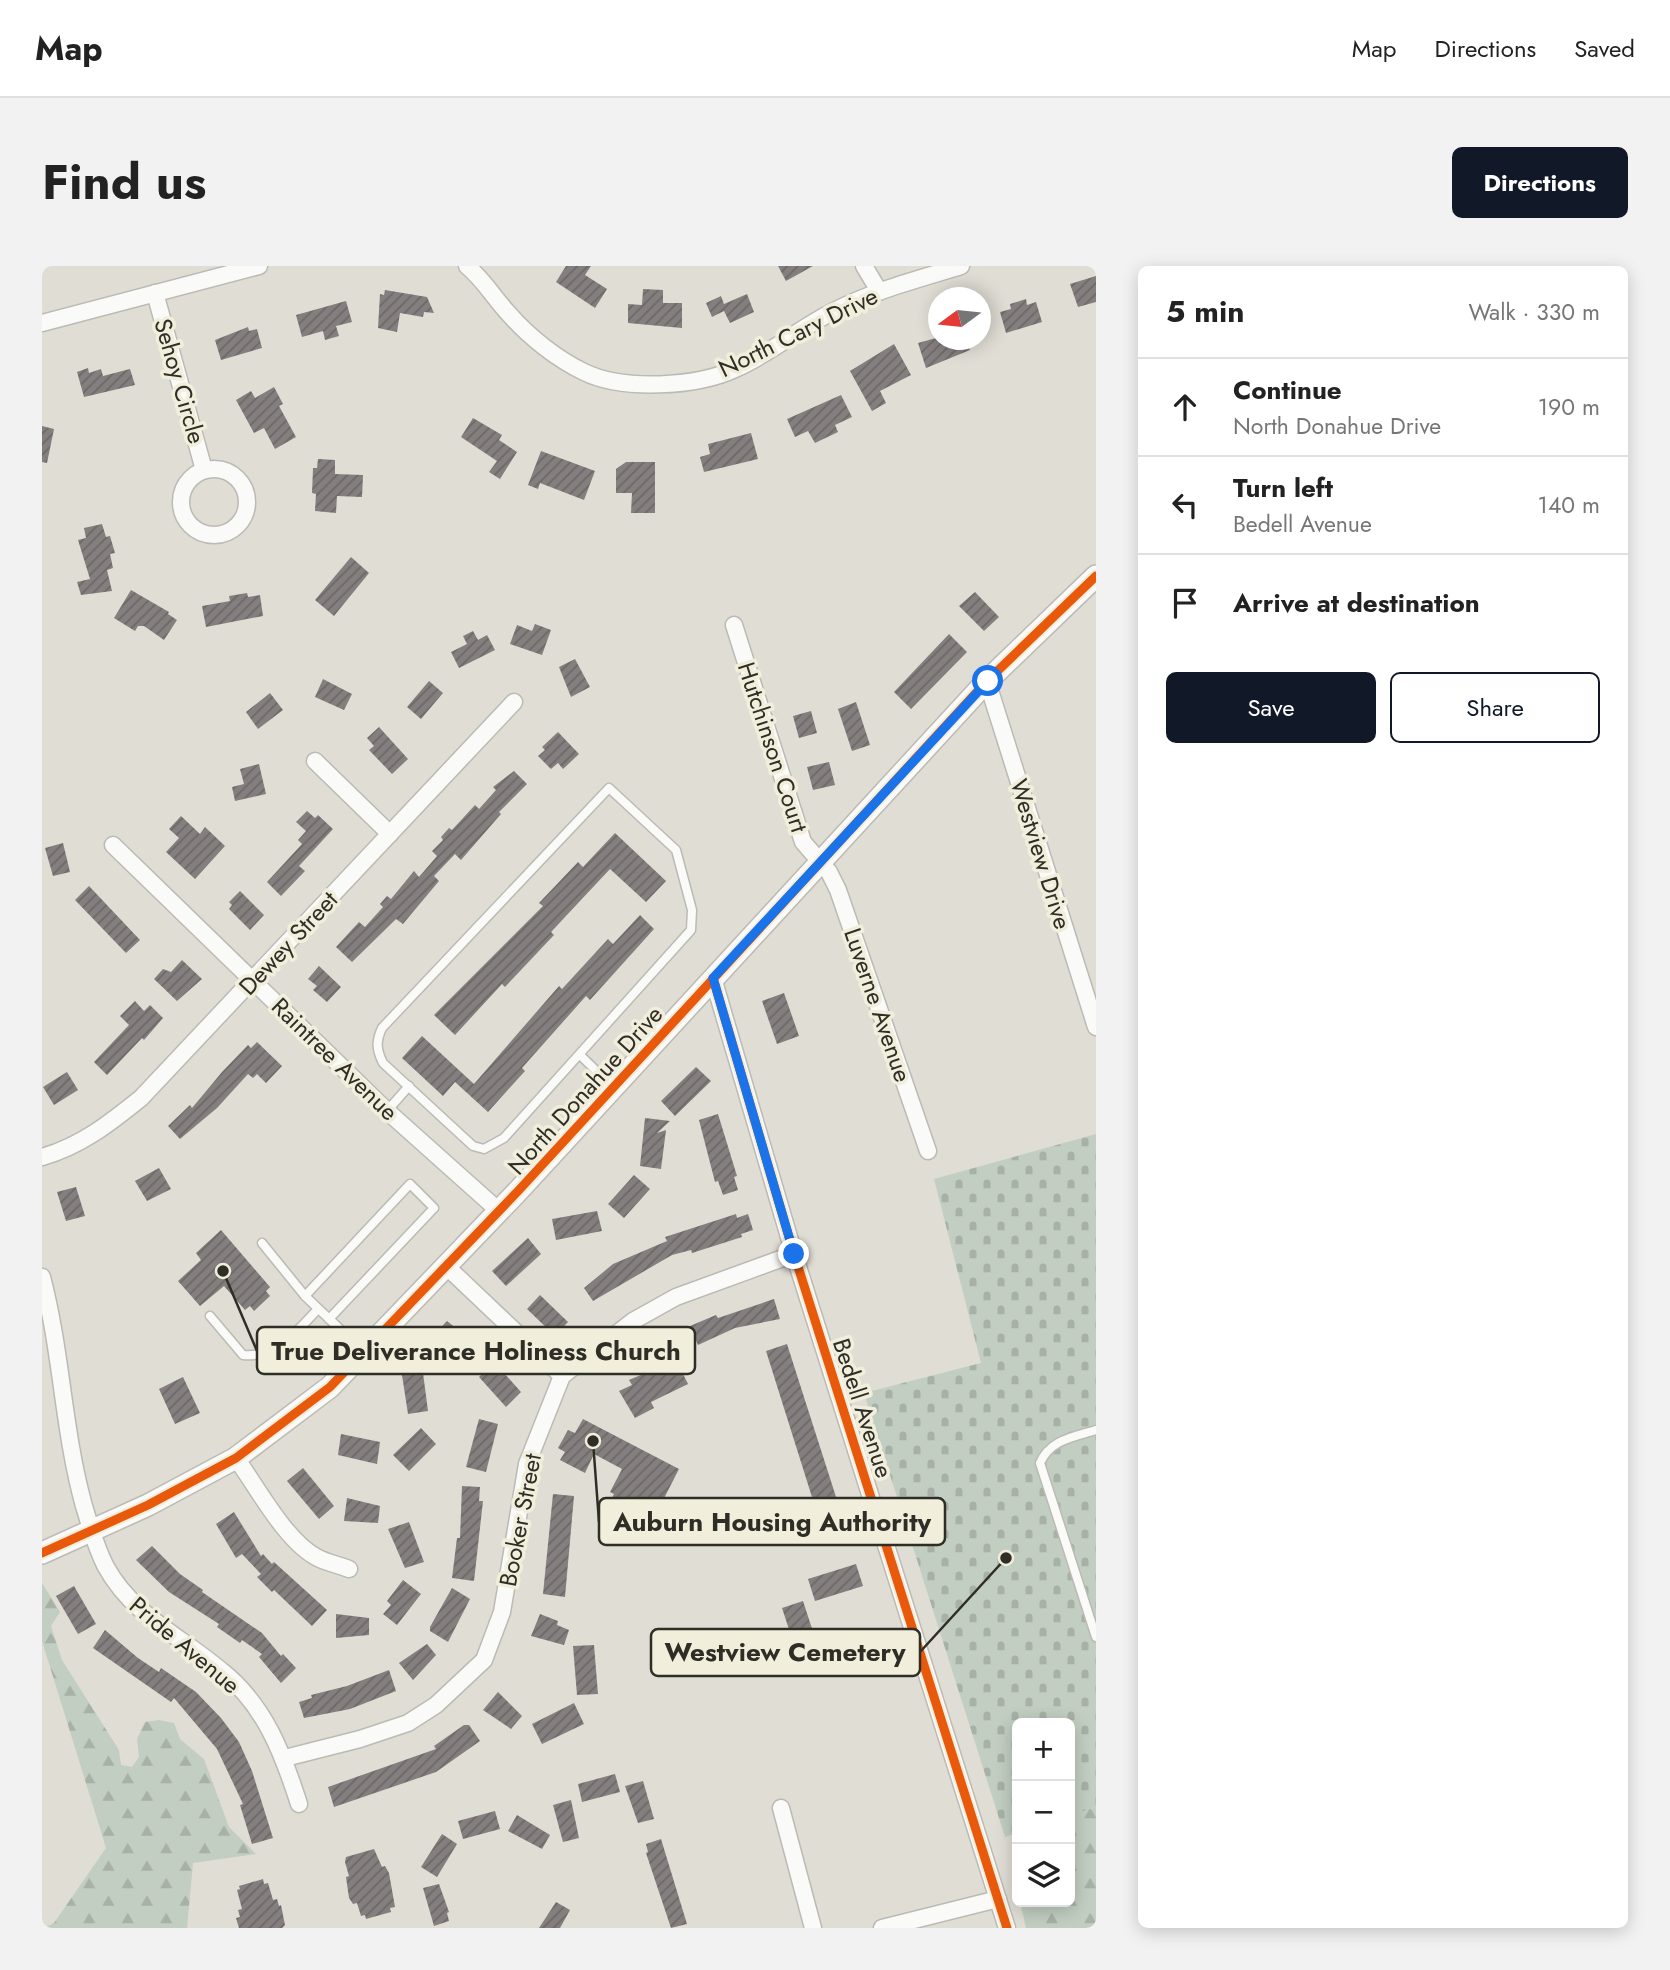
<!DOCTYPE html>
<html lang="en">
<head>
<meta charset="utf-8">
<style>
  body { margin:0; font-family:Jost,sans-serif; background:#f2f2f2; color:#222 }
  .controls { position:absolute; right:21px; bottom:21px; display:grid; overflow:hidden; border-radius:10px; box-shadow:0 4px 18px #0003 }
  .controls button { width:63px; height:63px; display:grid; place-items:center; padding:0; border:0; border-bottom:2px solid #e0e0e0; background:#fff; color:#222; font:35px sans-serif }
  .compass { position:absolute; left:886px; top:21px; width:63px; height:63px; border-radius:50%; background:#fff; box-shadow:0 4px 18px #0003; rotate:255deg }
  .stop { position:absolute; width:21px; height:21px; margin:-16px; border:5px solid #1a73e8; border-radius:50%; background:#fff }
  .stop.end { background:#1a73e8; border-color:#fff; box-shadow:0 2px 7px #0008 }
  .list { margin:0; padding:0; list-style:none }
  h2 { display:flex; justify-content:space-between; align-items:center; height:91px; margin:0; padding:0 28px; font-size:30px }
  h2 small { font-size:23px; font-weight:400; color:#767676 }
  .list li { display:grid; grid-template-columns:46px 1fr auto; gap:21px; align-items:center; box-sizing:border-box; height:98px; padding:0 28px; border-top:2px solid #e0e0e0 }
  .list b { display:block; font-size:26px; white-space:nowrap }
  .list p { margin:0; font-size:23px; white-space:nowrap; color:#767676 }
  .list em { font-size:23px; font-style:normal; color:#767676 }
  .actions { display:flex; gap:14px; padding:21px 28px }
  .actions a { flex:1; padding:16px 0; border:2px solid #111827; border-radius:10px; text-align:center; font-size:24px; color:#111827 }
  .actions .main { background:#111827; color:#fff }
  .icon { flex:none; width:38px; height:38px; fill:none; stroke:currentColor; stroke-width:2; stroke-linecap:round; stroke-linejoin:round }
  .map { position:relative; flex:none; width:1054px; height:1662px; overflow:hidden; border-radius:10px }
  header { display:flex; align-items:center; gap:42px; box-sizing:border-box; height:98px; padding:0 35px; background:#fff; border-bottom:2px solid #e0e0e0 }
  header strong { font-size:33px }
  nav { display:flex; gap:38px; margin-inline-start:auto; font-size:24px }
  .intro { display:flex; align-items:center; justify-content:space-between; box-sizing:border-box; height:168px; padding:0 42px }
  h1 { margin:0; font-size:49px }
  .button { padding:18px 32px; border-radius:10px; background:#111827; color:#fff; font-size:24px; font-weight:700 }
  main { display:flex; gap:42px; padding:0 42px }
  aside { flex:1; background:#fff; border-radius:10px; box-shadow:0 4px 18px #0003 }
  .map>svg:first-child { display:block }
  .forest { fill:url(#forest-firs) }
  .cemetery { fill:url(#cemetery-stones) }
  .building { fill:url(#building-hatch) }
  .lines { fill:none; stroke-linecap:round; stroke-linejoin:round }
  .service-casing { stroke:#bcbab4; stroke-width:11 }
  .minor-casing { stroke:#bcbab4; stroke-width:19 }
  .tertiary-casing { stroke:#bcbab4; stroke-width:24 }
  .service { stroke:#fafaf9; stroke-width:8 }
  .minor { stroke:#fafaf9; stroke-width:16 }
  .tertiary { stroke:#fafaf9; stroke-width:21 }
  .cycleway-casing { stroke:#f1eedc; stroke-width:13 }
  .cycleway { stroke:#e8590c; stroke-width:9 }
  .route { stroke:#1a73e8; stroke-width:9 }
  .labels { text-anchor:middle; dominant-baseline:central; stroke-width:7; stroke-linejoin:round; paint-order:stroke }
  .street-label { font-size:24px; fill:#2e2d26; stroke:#f1eedc }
  .leader { fill:none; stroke:#2e2d26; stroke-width:2.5 }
  .callout-dot { fill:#2e2d26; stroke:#f1eedc; stroke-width:2.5 }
  .callout { fill:#f1eedc; stroke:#2e2d26; stroke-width:2.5 }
  .callout-label { font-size:26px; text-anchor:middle; font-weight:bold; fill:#2e2d26 }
</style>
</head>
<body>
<header>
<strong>Map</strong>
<nav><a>Map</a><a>Directions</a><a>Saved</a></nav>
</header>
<div class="intro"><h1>Find us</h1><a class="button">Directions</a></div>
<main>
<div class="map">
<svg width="1054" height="1662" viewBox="0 0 1054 1662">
  <defs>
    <pattern id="forest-firs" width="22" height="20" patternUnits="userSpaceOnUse" patternTransform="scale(1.75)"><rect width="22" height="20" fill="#c2cec1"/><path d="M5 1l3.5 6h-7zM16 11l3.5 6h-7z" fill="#a7b1a6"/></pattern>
    <pattern id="cemetery-stones" width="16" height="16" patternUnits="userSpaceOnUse" patternTransform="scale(1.75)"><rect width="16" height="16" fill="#c2cec1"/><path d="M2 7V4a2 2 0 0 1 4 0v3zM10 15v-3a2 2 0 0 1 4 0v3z" fill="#a7b1a6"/></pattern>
    <pattern id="building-hatch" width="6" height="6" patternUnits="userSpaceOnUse" patternTransform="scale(1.75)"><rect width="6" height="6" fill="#847f7e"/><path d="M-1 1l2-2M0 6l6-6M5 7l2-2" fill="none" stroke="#6c6867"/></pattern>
  </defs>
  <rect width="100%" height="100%" fill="#dfddd4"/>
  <!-- forest -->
  <g class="forest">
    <polygon points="0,1317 18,1346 9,1360 20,1394 77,1484 79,1499 90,1501 97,1491 95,1473 103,1456 117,1454 132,1457 138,1473 162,1493 187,1561 214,1588 151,1597 145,1662 2,1662 12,1657 64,1582 0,1375"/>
    <polygon points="1054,1541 1054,1662 984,1662 978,1636 1028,1636 1028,1549"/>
  </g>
  <!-- cemetery -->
  <polygon class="cemetery" points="1054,868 1054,1541 1028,1549 1028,1457 975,1457 975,1567 963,1571 822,1127 939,1097 892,913"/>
  <!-- building -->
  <g class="building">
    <polygon points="524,0 549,0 543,9 565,23 553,42 514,16"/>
    <polygon points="736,0 771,0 744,15"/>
    <polygon points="1054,10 1054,36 1036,41 1028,18"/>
    <polygon points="601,23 621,24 621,37 640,37 640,62 586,57 586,38 600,39"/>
    <polygon points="343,24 385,31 392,47 382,46 381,51 358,47 355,66 336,62 338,28 342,29"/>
    <polygon points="705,28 712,46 688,57 682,45 670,51 664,37 679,30 682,38"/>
    <polygon points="984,33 985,39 994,36 1000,56 964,67 958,46 969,43 968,38"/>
    <polygon points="304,35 310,56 294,60 297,70 283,74 281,65 260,71 254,49"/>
    <polygon points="206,61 207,65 215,63 220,82 179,94 173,74"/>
    <polygon points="894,72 925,74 928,84 884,102 876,77"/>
    <polygon points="852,78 869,109 838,125 844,137 830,145 808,105"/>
    <polygon points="46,102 47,107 59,103 61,110 88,103 93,119 42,131 35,106"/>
    <polygon points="232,121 241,138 237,140 254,171 233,183 222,162 212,167 194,134 209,125 213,132"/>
    <polygon points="799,129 810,151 793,159 796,166 773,177 766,165 753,171 745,153"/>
    <polygon points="431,152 460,169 457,174 475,186 458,213 447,206 455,195 419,171"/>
    <polygon points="0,160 12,163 5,197 0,196"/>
    <polygon points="709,167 716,193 662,206 658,191 668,188 666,178"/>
    <polygon points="499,185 553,205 542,234 498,217 496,223 486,219"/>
    <polygon points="276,193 293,194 293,208 321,209 320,231 295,230 294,247 273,245 274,228 270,227 271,202 275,202"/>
    <polygon points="584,196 613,196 613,247 589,247 590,227 574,227 574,203"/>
    <polygon points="60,258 64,271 68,270 73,287 68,288 71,302 65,304 70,325 39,329 35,316 48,313 36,274 44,272 42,262"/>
    <polygon points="309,291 327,307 292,350 273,334"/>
    <polygon points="89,324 127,346 126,348 135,354 122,374 102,360 96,360 93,365 72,352"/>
    <polygon points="933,326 957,351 942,365 917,340"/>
    <polygon points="205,327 206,331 218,329 221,350 164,361 160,340 188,335 187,330"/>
    <polygon points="493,358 509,364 500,389 468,378 475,359 490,365"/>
    <polygon points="431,365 436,374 445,369 453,384 417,402 409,386 425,378 421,370"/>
    <polygon points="907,368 925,386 869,443 852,426"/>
    <polygon points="533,393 548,421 529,431 517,401"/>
    <polygon points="281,413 310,428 302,444 273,431"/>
    <polygon points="387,415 401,427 379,453 365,441"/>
    <polygon points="228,427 241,444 216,463 204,446"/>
    <polygon points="814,436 828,479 810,485 796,443"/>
    <polygon points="769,445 775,467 757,472 751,450"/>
    <polygon points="337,461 366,493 350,508 327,484 332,480 325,472"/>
    <polygon points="516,466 537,488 521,503 516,497 509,503 496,490 503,484 500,481"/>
    <polygon points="787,496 793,519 771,524 765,501"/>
    <polygon points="217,498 224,528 193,535 190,521 202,518 198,503"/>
    <polygon points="472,505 485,518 457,546 459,548 419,594 413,588 392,610 397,615 361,658 354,653 310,696 294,681 317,656 323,661 341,641 338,638 345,630 349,633 372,605 377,611 395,590 390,585 401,574 399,571 407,562 410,564 433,539 437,543 454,524 451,521"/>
    <polygon points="265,545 273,552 276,549 291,563 257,600 263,605 239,630 225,616 260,578 256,574 264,565 254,556"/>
    <polygon points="139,550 158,568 163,561 183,580 153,613 124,586 137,572 127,563"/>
    <polygon points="573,567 624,615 604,636 568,603 509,666 512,669 463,721 460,718 413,769 392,749 501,640 497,637 536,596 541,601"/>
    <polygon points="21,577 28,606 11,610 3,582"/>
    <polygon points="47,620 98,674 84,687 33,634"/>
    <polygon points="198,625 222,649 208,664 187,643 190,639 187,636"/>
    <polygon points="598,649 612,663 548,734 544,730 480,802 483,805 446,846 413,816 401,830 360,792 380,770 432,818 517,720 520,723 566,673 571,678"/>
    <polygon points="140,694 160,713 135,735 112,713 121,703 129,706"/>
    <polygon points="277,700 299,721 285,736 271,724 275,720 266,713"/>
    <polygon points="742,727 757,770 735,778 720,735"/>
    <polygon points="93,735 102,745 108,739 121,752 102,774 100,772 65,809 52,796 87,759 78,750"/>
    <polygon points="215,776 240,800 224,817 215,808 211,812 206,808 175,842 138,873 126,860 148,839 150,842 180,806 206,779 209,782"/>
    <polygon points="654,801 669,815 633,850 619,835"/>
    <polygon points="25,806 36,824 12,839 1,821"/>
    <polygon points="676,848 695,910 692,911 696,924 681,929 676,915 673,916 657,854"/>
    <polygon points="603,852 628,855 615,867 624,864 619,903 598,900"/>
    <polygon points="117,902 129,923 105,935 93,915"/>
    <polygon points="592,909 608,923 582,952 566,938"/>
    <polygon points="34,921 43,950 24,955 15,926"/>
    <polygon points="555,945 560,965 514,974 510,953"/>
    <polygon points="694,948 695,952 706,948 711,964 699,968 700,971 650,987 649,984 630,989 551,1035 542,1022 571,998 625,975 623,971"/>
    <polygon points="179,964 228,1021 224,1025 228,1030 212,1045 208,1040 203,1044 182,1020 158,1040 136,1015 159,994 154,987"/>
    <polygon points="486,972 499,988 464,1020 450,1005"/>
    <polygon points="498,1029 526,1056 513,1070 485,1043"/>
    <polygon points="732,1033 738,1053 693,1062 656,1079 648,1060 674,1049 676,1052"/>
    <polygon points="405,1055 436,1080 422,1096 393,1068"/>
    <polygon points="745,1078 803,1259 801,1260 805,1273 788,1278 784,1265 781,1266 724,1085"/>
    <polygon points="634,1094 646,1118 609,1136 612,1142 593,1152 577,1125 590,1119 587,1114"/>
    <polygon points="452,1096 479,1126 464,1141 437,1111"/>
    <polygon points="381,1107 386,1145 366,1148 360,1109"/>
    <polygon points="141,1111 158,1147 133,1158 117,1123"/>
    <polygon points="437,1153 456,1158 444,1206 424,1201"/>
    <polygon points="541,1153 637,1203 613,1250 601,1243 598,1249 569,1234 572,1228 568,1226 580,1203 552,1188 543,1207 518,1194 523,1186 516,1182 526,1164 533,1167"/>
    <polygon points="379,1162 394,1178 367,1205 351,1189"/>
    <polygon points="299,1168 338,1176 335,1198 296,1189"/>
    <polygon points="261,1202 292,1240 277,1253 245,1215"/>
    <polygon points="420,1220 438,1221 437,1235 441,1235 432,1315 410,1312 415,1272 418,1272"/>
    <polygon points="511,1228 532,1230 523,1331 501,1328"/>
    <polygon points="305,1232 338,1240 336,1257 302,1255"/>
    <polygon points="192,1246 219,1290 221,1288 230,1298 232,1296 285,1344 270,1360 232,1324 230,1326 215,1311 219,1308 200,1288 194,1292 174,1258"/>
    <polygon points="367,1256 382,1296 363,1302 346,1263"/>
    <polygon points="110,1280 138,1308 161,1324 160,1326 220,1367 239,1390 241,1388 254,1402 239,1417 217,1391 220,1388 200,1374 198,1377 175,1361 177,1358 127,1326 94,1294"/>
    <polygon points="814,1298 821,1320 773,1335 766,1313"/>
    <polygon points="361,1314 379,1328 355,1359 341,1348 349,1339 345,1335"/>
    <polygon points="32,1320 54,1358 36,1368 14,1330"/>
    <polygon points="410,1322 428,1333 406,1376 388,1365 388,1361"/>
    <polygon points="761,1335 776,1381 755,1388 740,1342"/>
    <polygon points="294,1348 327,1352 327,1369 294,1372"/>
    <polygon points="498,1348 516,1355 515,1359 527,1364 522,1379 489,1370"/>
    <polygon points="832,1362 839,1382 797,1394 790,1373"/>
    <polygon points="63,1364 96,1392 117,1406 119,1402 154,1426 179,1452 197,1476 210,1505 231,1572 210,1578 198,1539 201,1538 175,1483 132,1432 129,1436 51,1382"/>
    <polygon points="385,1378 394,1389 371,1414 357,1397"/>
    <polygon points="552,1379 556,1428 535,1429 531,1380"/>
    <polygon points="347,1404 354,1425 308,1443 262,1452 257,1436 270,1432 269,1429 305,1420"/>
    <polygon points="456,1426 480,1450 469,1463 441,1444"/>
    <polygon points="532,1437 542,1458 500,1478 490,1458"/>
    <polygon points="422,1459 427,1459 438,1475 394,1506 292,1541 286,1521 394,1483 392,1480"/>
    <polygon points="573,1508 578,1526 540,1536 536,1518"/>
    <polygon points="601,1515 612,1553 596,1557 583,1520"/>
    <polygon points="529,1534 537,1572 521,1576 511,1539"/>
    <polygon points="453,1545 458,1563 421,1573 416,1555"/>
    <polygon points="475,1549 508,1569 500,1583 466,1565"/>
    <polygon points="400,1568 415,1578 395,1611 379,1601"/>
    <polygon points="619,1573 645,1658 629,1662 604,1587 606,1586 604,1578"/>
    <polygon points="332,1583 340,1601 343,1600 347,1607 353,1641 348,1642 349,1646 324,1653 323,1649 319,1650 315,1637 311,1638 307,1632 304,1611 307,1610 303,1596 304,1591"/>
    <polygon points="221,1613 222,1618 226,1617 231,1634 235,1633 237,1640 239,1639 243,1659 240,1662 197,1662 194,1652 198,1651 196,1644 200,1643 195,1624 198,1623 197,1620"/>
    <polygon points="397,1618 407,1646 405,1647 407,1655 392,1660 381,1622"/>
    <polygon points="514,1636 528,1644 518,1662 497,1662"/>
  </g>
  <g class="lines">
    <defs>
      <g id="service">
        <path d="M567,522L634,584L650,644L649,664L462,872L442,883L431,880L341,797C334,783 334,775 340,762Z"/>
        <polyline points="538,789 571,821"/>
        <polyline points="345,845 367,820"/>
        <polyline points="220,977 263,1030 320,1084"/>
        <polyline points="263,1030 368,918 392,942 287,1053"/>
        <path d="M168,1050L201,1089C234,1092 255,1065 276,1043"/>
        <path d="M1054,1164C1031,1171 1008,1174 998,1197L1054,1371"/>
      </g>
      <g id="minor">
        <path d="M425,0C442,14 452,32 467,48C487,71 515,93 542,106C581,125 654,121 693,103C728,88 759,61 794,44C834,24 877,13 919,0"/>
        <polyline points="822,0 837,25"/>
        <polyline points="113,27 162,204"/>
        <polyline points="0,57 217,0"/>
        <circle cx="172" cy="236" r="33"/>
        <polyline points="692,359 761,576 787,606 796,624 886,885"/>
        <polyline points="945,415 1054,761"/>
        <polyline points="273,495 348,568"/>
        <polyline points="71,579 345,845 457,945"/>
        <polyline points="671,712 752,988 965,1662"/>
        <path d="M0,891C39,880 68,857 99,832L472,436"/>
        <polyline points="404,1000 520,1110"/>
        <path d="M0,1011C20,1087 21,1165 42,1240C48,1260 54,1282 64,1301C91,1350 140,1371 181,1406C223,1440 241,1488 257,1538"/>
        <path d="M194,1192C215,1221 244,1276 276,1292C286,1297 297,1299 307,1303"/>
        <polyline points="243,1492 318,1473 366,1457 394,1439 442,1394 460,1346 485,1198 520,1110 591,1055 634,1031 752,988"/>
        <polyline points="739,1542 771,1662"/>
        <polyline points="840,1662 956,1633"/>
      </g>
      <polyline id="tertiary" points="0,1287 106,1239 194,1192 288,1121 477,924 945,415 1054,310"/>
    </defs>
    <!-- service casing -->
    <use href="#service" class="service-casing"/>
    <!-- minor casing -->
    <use href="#minor" class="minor-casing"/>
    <!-- tertiary casing -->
    <use href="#tertiary" class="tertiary-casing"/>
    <!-- service -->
    <use href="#service" class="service"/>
    <!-- minor -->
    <use href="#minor" class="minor"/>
    <!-- tertiary -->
    <use href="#tertiary" class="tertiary"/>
    <defs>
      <g id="cycleway">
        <polyline points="671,712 752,988 965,1662"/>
        <polyline points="0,1287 106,1239 194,1192 288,1121 477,924 945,415 1054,310"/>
      </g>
    </defs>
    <!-- cycleway casing -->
    <use href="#cycleway" class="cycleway-casing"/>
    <!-- cycleway -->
    <use href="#cycleway" class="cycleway"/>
  </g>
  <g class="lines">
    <!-- route -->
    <polyline class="route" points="752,988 671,712 946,415"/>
  </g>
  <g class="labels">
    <!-- street labels -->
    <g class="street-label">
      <text transform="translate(756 66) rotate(-26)">North Cary Drive</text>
      <text transform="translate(138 115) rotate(74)">Sehoy Circle</text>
      <text transform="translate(731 481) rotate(72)">Hutchinson Court</text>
      <text transform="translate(999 588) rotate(73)">Westview Drive</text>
      <text transform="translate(246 677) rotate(-47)">Dewey Street</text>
      <text transform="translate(836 739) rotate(71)">Luverne Avenue</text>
      <text transform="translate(293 793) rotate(44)">Raintree Avenue</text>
      <text transform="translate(543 824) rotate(-48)">North Donahue Drive</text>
      <text transform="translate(821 1142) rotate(72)">Bedell Avenue</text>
      <text transform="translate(478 1254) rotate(-79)">Booker Street</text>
      <text transform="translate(143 1379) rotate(40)">Pride Avenue</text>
    </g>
  </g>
  <!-- callouts -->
  <path class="leader" d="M181 1005L215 1085M551 1175L557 1256M964 1292L878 1386"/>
  <g class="callout-dot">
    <circle cx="181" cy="1005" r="7"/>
    <circle cx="551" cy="1175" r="7"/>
    <circle cx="964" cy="1292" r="7"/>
  </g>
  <g class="callout">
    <rect x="215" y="1061" width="438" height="47" rx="7"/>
    <rect x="557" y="1232" width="346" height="47" rx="7"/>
    <rect x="609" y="1363" width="269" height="47" rx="7"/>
  </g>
  <g class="callout-label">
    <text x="434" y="1094">True Deliverance Holiness Church</text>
    <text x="730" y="1265">Auburn Housing Authority</text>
    <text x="743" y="1395">Westview Cemetery</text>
  </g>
</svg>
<div class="controls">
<button>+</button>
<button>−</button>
<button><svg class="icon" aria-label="layers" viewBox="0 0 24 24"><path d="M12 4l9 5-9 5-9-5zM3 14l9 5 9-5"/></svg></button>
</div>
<svg class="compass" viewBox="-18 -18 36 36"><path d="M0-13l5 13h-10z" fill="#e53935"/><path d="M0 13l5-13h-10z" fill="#767676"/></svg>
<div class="stop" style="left:946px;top:415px"></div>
<div class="stop end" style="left:752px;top:988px"></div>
</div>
<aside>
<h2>5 min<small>Walk · 330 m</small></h2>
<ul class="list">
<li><svg class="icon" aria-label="ahead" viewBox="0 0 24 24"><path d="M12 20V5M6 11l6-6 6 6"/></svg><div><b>Continue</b><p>North Donahue Drive</p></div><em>190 m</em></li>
<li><svg class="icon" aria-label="left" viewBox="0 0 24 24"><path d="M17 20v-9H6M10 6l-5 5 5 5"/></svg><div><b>Turn left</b><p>Bedell Avenue</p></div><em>140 m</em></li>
<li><svg class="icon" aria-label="arrive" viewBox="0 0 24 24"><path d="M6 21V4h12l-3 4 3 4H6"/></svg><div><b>Arrive at destination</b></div></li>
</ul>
<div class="actions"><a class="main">Save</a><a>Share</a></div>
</aside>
</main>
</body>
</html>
